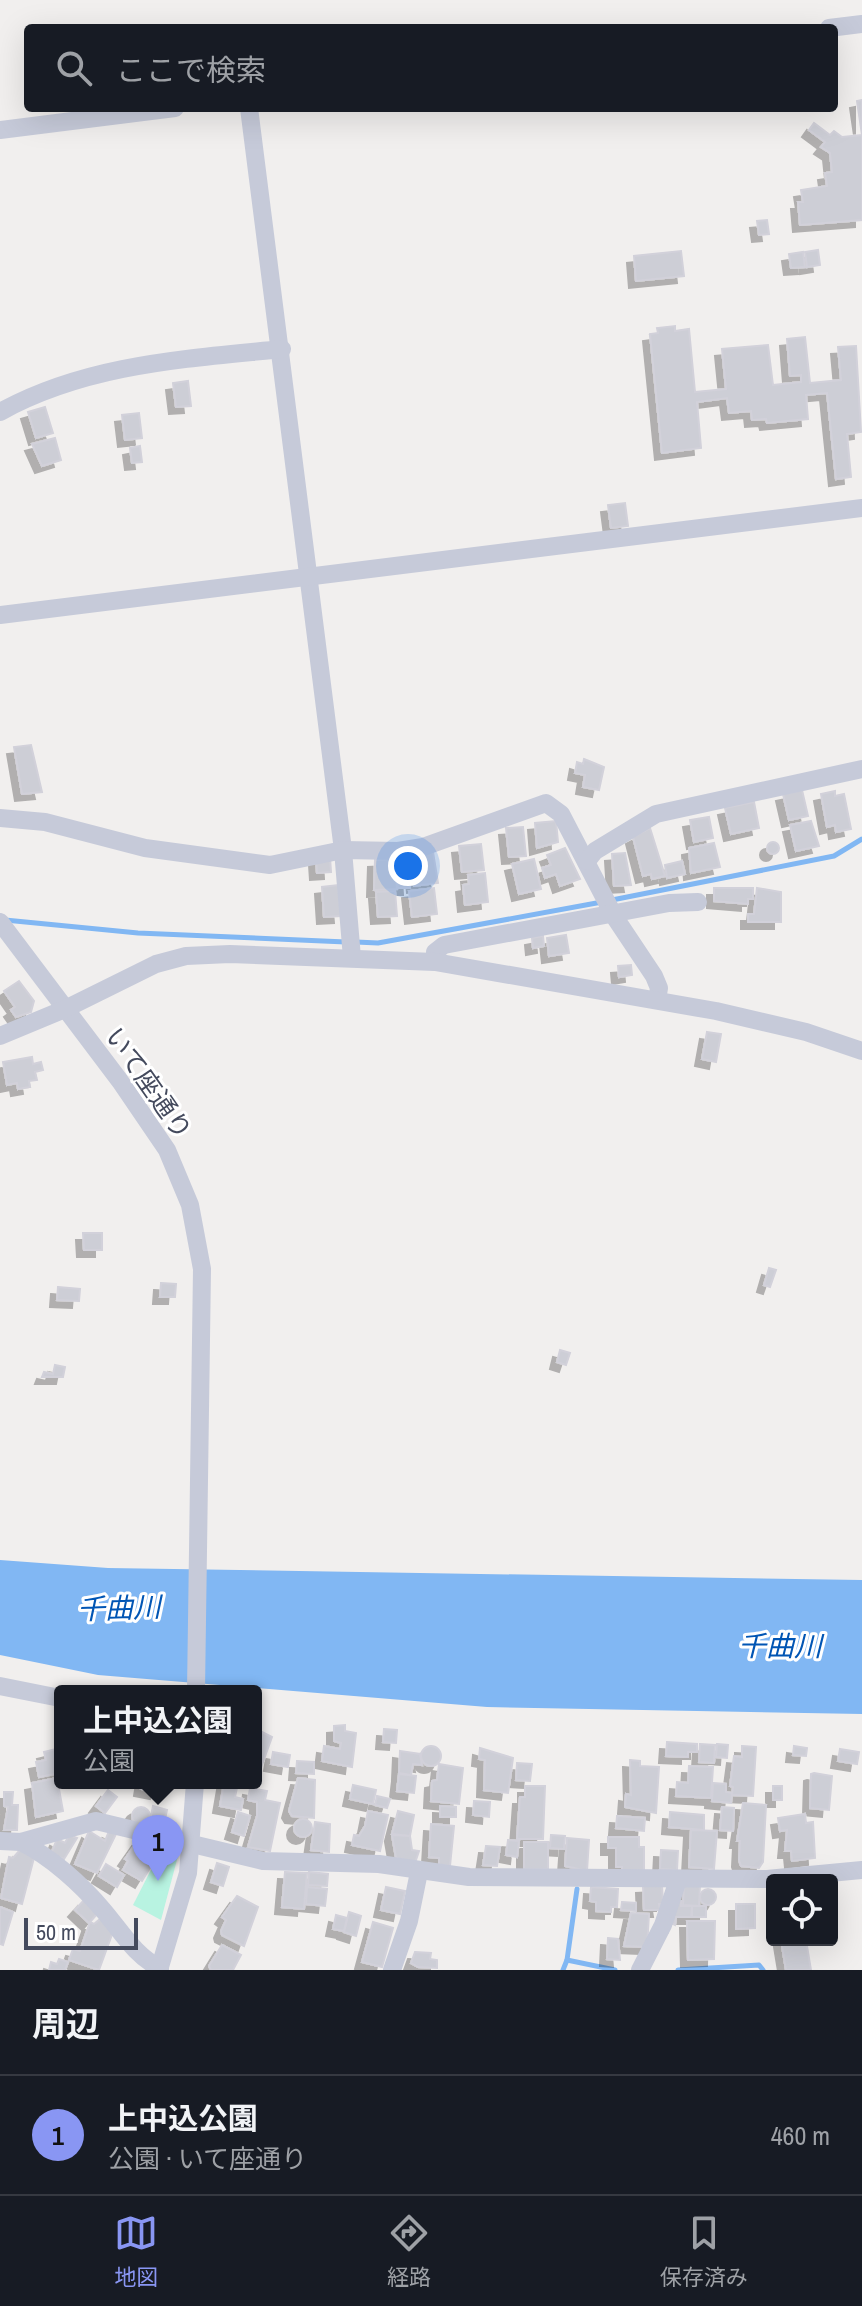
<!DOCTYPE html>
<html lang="ja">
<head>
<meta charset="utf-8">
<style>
  body { margin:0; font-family:"Archivo Narrow","Noto Sans JP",sans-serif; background:#20242c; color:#f1f3f6 }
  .controls { position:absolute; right:24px; bottom:24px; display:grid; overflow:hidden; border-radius:8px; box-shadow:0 8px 32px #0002 }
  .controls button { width:72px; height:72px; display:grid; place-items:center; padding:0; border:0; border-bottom:2px solid #363941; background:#171b24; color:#f1f3f6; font:40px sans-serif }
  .scale { position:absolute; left:24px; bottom:20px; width:114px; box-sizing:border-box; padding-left:8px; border:4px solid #444a5d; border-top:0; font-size:22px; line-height:28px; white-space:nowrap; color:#444a5d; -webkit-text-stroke:6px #fff; paint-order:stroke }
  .you { position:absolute; left:408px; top:866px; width:28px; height:28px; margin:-20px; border:6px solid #fff; border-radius:50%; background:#1a73e8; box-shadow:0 0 0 12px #1a73e833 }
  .badge { display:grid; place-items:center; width:52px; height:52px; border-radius:50%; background:#8996f3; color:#111; font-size:26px; font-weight:700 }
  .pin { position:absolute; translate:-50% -66px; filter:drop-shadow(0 2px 4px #0008) }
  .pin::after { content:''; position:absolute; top:42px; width:28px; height:24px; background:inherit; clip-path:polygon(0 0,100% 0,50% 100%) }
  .popup { position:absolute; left:54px; top:1685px; width:208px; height:104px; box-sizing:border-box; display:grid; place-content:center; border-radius:8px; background:#171b24; filter:drop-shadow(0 2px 6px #0005); font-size:26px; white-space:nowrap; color:#9ea1a6 }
  .popup b { font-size:30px; color:#f1f3f6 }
  .popup::after { content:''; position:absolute; left:50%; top:100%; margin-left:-16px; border:16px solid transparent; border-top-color:#171b24 }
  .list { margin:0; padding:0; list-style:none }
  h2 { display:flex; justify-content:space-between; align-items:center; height:104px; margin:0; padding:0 32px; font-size:34px }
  h2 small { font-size:26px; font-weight:400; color:#9ea1a6 }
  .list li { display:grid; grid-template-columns:52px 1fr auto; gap:24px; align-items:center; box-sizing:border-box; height:120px; padding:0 32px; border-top:2px solid #363941 }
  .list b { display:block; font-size:30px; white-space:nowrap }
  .list p { margin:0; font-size:26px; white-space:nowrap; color:#9ea1a6 }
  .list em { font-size:26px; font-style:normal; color:#9ea1a6 }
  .icon { flex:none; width:44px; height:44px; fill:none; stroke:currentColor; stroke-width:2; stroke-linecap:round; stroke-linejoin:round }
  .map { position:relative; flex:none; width:862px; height:1970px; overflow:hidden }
  .search { position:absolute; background:#171b24; box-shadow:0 8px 32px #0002; left:24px; right:24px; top:24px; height:88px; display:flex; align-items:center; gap:20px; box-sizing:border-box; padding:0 28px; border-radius:8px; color:#9ea1a6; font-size:30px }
  .sheet { height:224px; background:#171b24 }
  nav { display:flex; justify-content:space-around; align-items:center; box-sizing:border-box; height:112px; border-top:2px solid #363941; background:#171b24; font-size:22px; color:#9ea1a6 }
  nav a { display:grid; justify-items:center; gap:4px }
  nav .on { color:#8996f3 }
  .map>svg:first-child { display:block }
  .green { fill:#b8f3e1 }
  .water { fill:#81b7f3 }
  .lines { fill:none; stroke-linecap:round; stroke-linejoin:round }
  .stream { stroke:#81b7f3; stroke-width:5 }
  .building { fill:#cdced6; stroke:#d2d1da; stroke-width:2; filter:url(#shadow) }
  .minor { stroke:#c6cad9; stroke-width:18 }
  .labels { text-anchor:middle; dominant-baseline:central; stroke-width:6; stroke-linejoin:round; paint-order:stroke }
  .street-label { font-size:26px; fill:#444a5d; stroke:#fff }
  .water-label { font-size:28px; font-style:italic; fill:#0055b4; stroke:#fff }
</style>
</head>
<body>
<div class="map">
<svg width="862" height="1970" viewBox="0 0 862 1970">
  <defs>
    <filter id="shadow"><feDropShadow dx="-7" dy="7" stdDeviation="0" flood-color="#0004"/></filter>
  </defs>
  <rect width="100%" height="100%" fill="#f1efee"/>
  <!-- green -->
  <polygon class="green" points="162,1848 178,1856 161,1920 133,1905"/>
  <!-- water -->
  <polygon class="water" points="0,1560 108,1568 862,1580 862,1714 487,1707 98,1675 0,1655"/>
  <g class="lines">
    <!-- stream -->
    <g class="stream">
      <polyline points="612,900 834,856 862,839"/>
      <polyline points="5,920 138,933 346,942"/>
      <polyline points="356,942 378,943 602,902"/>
      <polyline points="577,1889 567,1960 615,1970"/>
      <polyline points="563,1970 567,1960"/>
      <polyline points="678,1970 759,1965 763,1970"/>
    </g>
  </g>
  <!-- building -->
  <g class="building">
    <polygon points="862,100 862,220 800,225 798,202 803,202 801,190 827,186 825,173 832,172 830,153 821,147 825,142 809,130 814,123 830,135 834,131 842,137 862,135 857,101"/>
    <polygon points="767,220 769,234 759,235 757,221"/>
    <polygon points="818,250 820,265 807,267 805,252"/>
    <polygon points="681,251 684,276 636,281 634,256"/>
    <polygon points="803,252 805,267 791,268 789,254"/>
    <polygon points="675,326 675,331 689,329 695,392 726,389 722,349 768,345 773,385 801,382 801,375 790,376 787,339 805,337 810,383 841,380 838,347 856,346 861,432 847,434 851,477 836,479 827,393 806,395 808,419 767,423 766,419 752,420 751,411 729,413 727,398 697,402 701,448 662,453 650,334 658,333 657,328"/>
    <polygon points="188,381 191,406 176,407 173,383"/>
    <polygon points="45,407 53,433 36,438 28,412"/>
    <polygon points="139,413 142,438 125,440 122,415"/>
    <polygon points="55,438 61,460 42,466 32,444"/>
    <polygon points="140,446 142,462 132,463 130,448"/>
    <polygon points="625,503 628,526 611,528 608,505"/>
    <polygon points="31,745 42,792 22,794 14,747"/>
    <polygon points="584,759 604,767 599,790 583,787 585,775 575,773 577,762 583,764"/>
    <polygon points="802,790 808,816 789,820 783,794"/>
    <polygon points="835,791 835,796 844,794 851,829 836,832 835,825 827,827 821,794"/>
    <polygon points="754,802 759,828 731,834 725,808"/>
    <polygon points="709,817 713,838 694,842 690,820"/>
    <polygon points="556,821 558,842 537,848 535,823"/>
    <polygon points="811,821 819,846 796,851 790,825"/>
    <polygon points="523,827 526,856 509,857 506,828"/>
    <polygon points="650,828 665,876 652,879 651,874 643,876 633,837"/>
    <circle cx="773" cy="848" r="6"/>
    <polygon points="714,843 720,867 691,873 689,848"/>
    <polygon points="481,844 484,870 462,872 459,846"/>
    <polygon points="565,848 580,879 560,886 556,874 545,878 542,868 551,865 547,855"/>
    <polygon points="433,852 438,883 414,886 411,855"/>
    <polygon points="625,853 631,885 614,886 612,854"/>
    <polygon points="330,857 331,872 317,873 316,858"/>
    <polygon points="408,857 410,888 398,888 396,858"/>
    <polygon points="394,859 397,889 374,890 375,860"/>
    <polygon points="534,859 541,889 519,894 512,864"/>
    <polygon points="682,861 685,874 667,878 665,865"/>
    <polygon points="485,873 488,902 465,905 463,885 469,884 468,875"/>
    <polygon points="338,885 341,916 324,917 322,887"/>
    <polygon points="434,888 437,914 412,917 409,891"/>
    <polygon points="714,888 753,888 753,899 748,899 748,904 714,901"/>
    <polygon points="757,888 781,892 781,922 748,922 748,914 754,914"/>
    <polygon points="395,891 397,916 378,917 376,892"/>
    <polygon points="566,935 569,953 549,956 547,938"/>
    <polygon points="543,936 544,946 533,948 532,938"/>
    <polygon points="631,965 632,975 619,977 618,966"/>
    <polygon points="19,981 34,1001 31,1012 16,1017 11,1010 15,1007 4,991"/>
    <polygon points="707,1032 721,1034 716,1062 702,1059"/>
    <polygon points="32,1057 33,1064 41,1062 43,1070 35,1072 37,1080 29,1081 30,1087 18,1089 17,1083 7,1085 3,1062"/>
    <polygon points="83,1233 102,1233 102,1250 84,1250"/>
    <polygon points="769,1268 776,1270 770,1287 764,1285"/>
    <polygon points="161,1283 176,1284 175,1297 160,1297"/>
    <polygon points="58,1287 80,1289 79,1301 57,1300"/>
    <polygon points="560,1350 570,1353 566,1365 557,1362"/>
    <polygon points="55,1365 65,1367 63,1377 42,1377 44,1372 53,1374"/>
    <polygon points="345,1725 345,1731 356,1733 352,1767 322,1761 324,1746 340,1749 341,1743 334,1741 334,1726"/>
    <polygon points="256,1729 272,1737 259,1773 256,1772"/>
    <polygon points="384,1729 397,1730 396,1743 383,1742"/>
    <polygon points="667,1742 697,1744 697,1752 688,1752 688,1757 666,1756"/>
    <polygon points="700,1744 715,1745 714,1763 699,1762"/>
    <polygon points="717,1744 728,1745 727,1758 716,1757"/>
    <polygon points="742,1746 756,1747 753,1796 732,1795 733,1787 730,1786 734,1756 742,1757"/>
    <polygon points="794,1746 807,1748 806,1756 793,1755"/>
    <circle cx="431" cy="1756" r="10"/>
    <polygon points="60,1748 60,1773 39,1777 36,1762 46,1760 44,1752"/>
    <polygon points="480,1748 513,1758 508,1793 484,1790 485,1760 479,1759"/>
    <polygon points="840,1749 859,1752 857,1764 838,1761"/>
    <polygon points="400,1751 420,1754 422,1765 413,1764 411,1775 399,1773"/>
    <polygon points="273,1752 290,1755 288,1767 271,1764"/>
    <polygon points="630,1760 640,1761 640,1766 659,1767 656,1813 625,1807 626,1794 631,1795"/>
    <polygon points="297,1761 314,1762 314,1774 296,1773"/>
    <polygon points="517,1763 532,1764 530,1781 516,1780"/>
    <polygon points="439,1764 463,1768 459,1804 431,1801 432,1781 437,1780"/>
    <polygon points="689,1766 713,1767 711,1798 676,1796 677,1782 688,1783"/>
    <polygon points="814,1773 832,1776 829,1810 810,1808 811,1774"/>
    <polygon points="399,1774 416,1776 414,1793 397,1791"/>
    <polygon points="57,1778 63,1811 36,1817 32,1783"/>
    <polygon points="298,1778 315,1780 314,1818 292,1816 289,1811"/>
    <polygon points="142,1783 159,1783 157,1792 141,1789"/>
    <polygon points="224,1783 238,1783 235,1797 243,1799 241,1810 220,1806"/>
    <polygon points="713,1783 726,1784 726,1792 732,1793 731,1803 712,1801"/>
    <polygon points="353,1785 376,1790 373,1804 350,1799"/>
    <polygon points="525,1786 545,1786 543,1839 517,1839 520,1797 525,1797"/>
    <rect x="773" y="1786" width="9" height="14"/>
    <polygon points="250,1788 267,1791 265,1800 280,1803 270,1851 248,1847 257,1816 257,1802 248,1800"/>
    <polygon points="108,1790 117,1797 105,1813 96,1806"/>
    <polygon points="4,1792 13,1792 12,1805 18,1805 17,1830 4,1830 8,1807 4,1806"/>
    <polygon points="377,1796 390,1799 387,1808 375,1805"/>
    <polygon points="474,1801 490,1802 489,1817 473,1815"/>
    <polygon points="743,1803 766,1805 763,1862 759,1868 741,1866 739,1860 740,1841 737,1841"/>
    <polygon points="153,1806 167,1810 163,1828 149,1825"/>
    <polygon points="440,1806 456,1807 456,1817 440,1817"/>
    <polygon points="722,1807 734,1808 733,1831 720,1830"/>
    <circle cx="141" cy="1816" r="9"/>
    <polygon points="368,1811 388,1815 380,1851 352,1845 354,1835 359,1836 365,1826"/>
    <polygon points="398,1811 414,1815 410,1836 392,1834"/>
    <polygon points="238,1812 250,1816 244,1836 232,1832"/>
    <polygon points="670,1812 704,1815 704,1830 669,1827"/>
    <polygon points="805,1814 806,1823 813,1822 815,1858 792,1861 791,1851 785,1851 787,1830 780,1831 778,1818"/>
    <polygon points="617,1816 645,1818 644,1831 616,1828"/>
    <circle cx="303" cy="1828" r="9"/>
    <polygon points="315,1822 330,1824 329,1852 311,1850"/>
    <polygon points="431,1824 454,1826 450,1866 439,1865 439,1858 429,1857"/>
    <polygon points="691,1830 717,1831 714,1869 689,1867"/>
    <polygon points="89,1831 105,1841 109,1831 116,1834 97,1873 75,1864"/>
    <polygon points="69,1835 77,1838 64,1859 51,1854 57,1839 65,1843"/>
    <polygon points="392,1835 410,1836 412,1850 419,1851 415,1863 396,1858"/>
    <polygon points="551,1835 565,1836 564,1849 550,1848"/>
    <polygon points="608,1837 639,1837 639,1847 644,1847 644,1872 622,1871 622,1867 616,1867 616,1848 608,1848"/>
    <polygon points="567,1838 589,1840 587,1871 565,1866"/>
    <polygon points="139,1839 160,1851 142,1881 123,1870 128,1861 125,1859"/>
    <polygon points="508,1840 519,1841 517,1857 506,1855"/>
    <rect x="524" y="1842" width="24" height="27"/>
    <polygon points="486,1846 500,1847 497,1866 483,1865"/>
    <polygon points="20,1850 35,1854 22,1904 1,1898 9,1857 13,1858"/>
    <polygon points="661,1850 678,1851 677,1870 660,1869"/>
    <polygon points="217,1863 229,1867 223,1886 211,1882"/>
    <polygon points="106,1864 124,1875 117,1887 99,1876"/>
    <polygon points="285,1872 307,1873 304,1909 282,1907"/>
    <polygon points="309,1872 328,1874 327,1886 308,1885"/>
    <polygon points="684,1884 700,1885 699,1906 683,1905"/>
    <polygon points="662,1885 663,1904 659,1904 660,1910 644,1910 643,1886"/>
    <polygon points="307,1887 327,1889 325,1906 306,1904"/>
    <polygon points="386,1887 405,1891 400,1914 381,1910"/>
    <polygon points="591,1887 618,1889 617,1907 611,1907 611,1912 596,1911 596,1902 590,1901"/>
    <circle cx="708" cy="1897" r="8"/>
    <polygon points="237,1896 258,1907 244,1946 222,1935 221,1931 226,1920 222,1917"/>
    <polygon points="85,1899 99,1912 89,1923 75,1910"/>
    <polygon points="676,1901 681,1901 681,1906 692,1906 691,1917 676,1917 675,1925 667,1921"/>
    <polygon points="622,1902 636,1903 636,1911 621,1910"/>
    <polygon points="736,1904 755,1904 755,1928 736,1929"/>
    <rect x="692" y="1906" width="14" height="11"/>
    <polygon points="0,1907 13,1912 3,1945 0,1944"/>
    <polygon points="349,1912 361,1916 356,1936 344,1932"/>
    <polygon points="631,1913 649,1914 647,1947 624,1946"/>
    <polygon points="336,1915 347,1918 344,1931 333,1929"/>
    <polygon points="101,1918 114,1929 99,1970 69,1960 73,1949 80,1951 90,1922 94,1924"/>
    <polygon points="687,1921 715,1921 714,1959 688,1960"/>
    <polygon points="373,1922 393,1928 382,1967 362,1962"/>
    <polygon points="608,1938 618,1939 620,1960 607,1959"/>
    <polygon points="781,1940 806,1940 811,1970 786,1970"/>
    <polygon points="222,1945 241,1955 233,1970 211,1970 209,1966"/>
    <polygon points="415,1952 431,1953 430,1959 437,1960 437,1968 418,1967 411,1963"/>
    <polygon points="59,1959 68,1962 65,1970 49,1970 51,1962 57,1964"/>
  </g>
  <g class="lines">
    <!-- minor -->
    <g class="minor">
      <polyline points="829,28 862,24"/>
      <polyline points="249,108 343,850 352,958"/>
      <polyline points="0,130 175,108"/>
      <path d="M0,412C87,364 185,359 282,349"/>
      <polyline points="0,615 862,508"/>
      <polyline points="0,818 45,822 145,848 270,865 343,850 398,851 423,847 546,803 561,814 614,916 654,976 659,988 657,1000"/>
      <polyline points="587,861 595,851 656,814 862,769"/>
      <polyline points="0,922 120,1081 167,1150 190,1205 202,1269 196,1691"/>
      <polyline points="435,962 435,952 444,945 669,903 698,902"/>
      <polyline points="0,1036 65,1009 156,964 186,956 230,954 435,962 716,1011 806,1032 862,1051"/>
      <polyline points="0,1686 60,1698"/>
      <polyline points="0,1841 21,1842 96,1821 263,1861 379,1864 469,1877 767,1879 862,1870"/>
      <path d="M21,1842C51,1857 81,1884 103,1910C121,1931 135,1956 160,1968"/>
      <polyline points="159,1970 188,1873 195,1783"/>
      <polyline points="392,1970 409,1921 419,1872"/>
      <polyline points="640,1970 663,1925 678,1880"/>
    </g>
  </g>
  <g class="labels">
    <!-- street labels -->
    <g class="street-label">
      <text transform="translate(149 1083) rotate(55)">いて座通り</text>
    </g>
    <!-- water labels -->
    <g class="water-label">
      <text transform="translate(119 1608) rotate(-2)">千曲川</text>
      <text x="780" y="1646">千曲川</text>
    </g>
  </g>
</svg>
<div class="controls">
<button><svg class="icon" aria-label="locate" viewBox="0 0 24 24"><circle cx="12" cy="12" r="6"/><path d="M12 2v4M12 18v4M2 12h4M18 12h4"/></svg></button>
</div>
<div class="scale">50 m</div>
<div class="you"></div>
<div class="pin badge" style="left:158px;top:1881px">1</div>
<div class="popup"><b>上中込公園</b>公園</div>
<div class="search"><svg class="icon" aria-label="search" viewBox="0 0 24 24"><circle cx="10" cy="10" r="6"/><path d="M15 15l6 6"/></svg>ここで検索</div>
</div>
<section class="sheet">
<h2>周辺<small></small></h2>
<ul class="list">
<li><span class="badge">1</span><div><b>上中込公園</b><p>公園 · いて座通り</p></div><em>460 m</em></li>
</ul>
</section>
<nav>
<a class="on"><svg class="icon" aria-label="map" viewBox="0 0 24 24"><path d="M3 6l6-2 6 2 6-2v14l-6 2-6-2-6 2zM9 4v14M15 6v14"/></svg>地図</a>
<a><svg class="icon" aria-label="directions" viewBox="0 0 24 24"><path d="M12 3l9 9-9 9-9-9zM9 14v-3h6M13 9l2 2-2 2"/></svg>経路</a>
<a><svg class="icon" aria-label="saved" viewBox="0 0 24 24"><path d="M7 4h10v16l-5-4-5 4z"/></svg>保存済み</a>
</nav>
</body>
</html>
